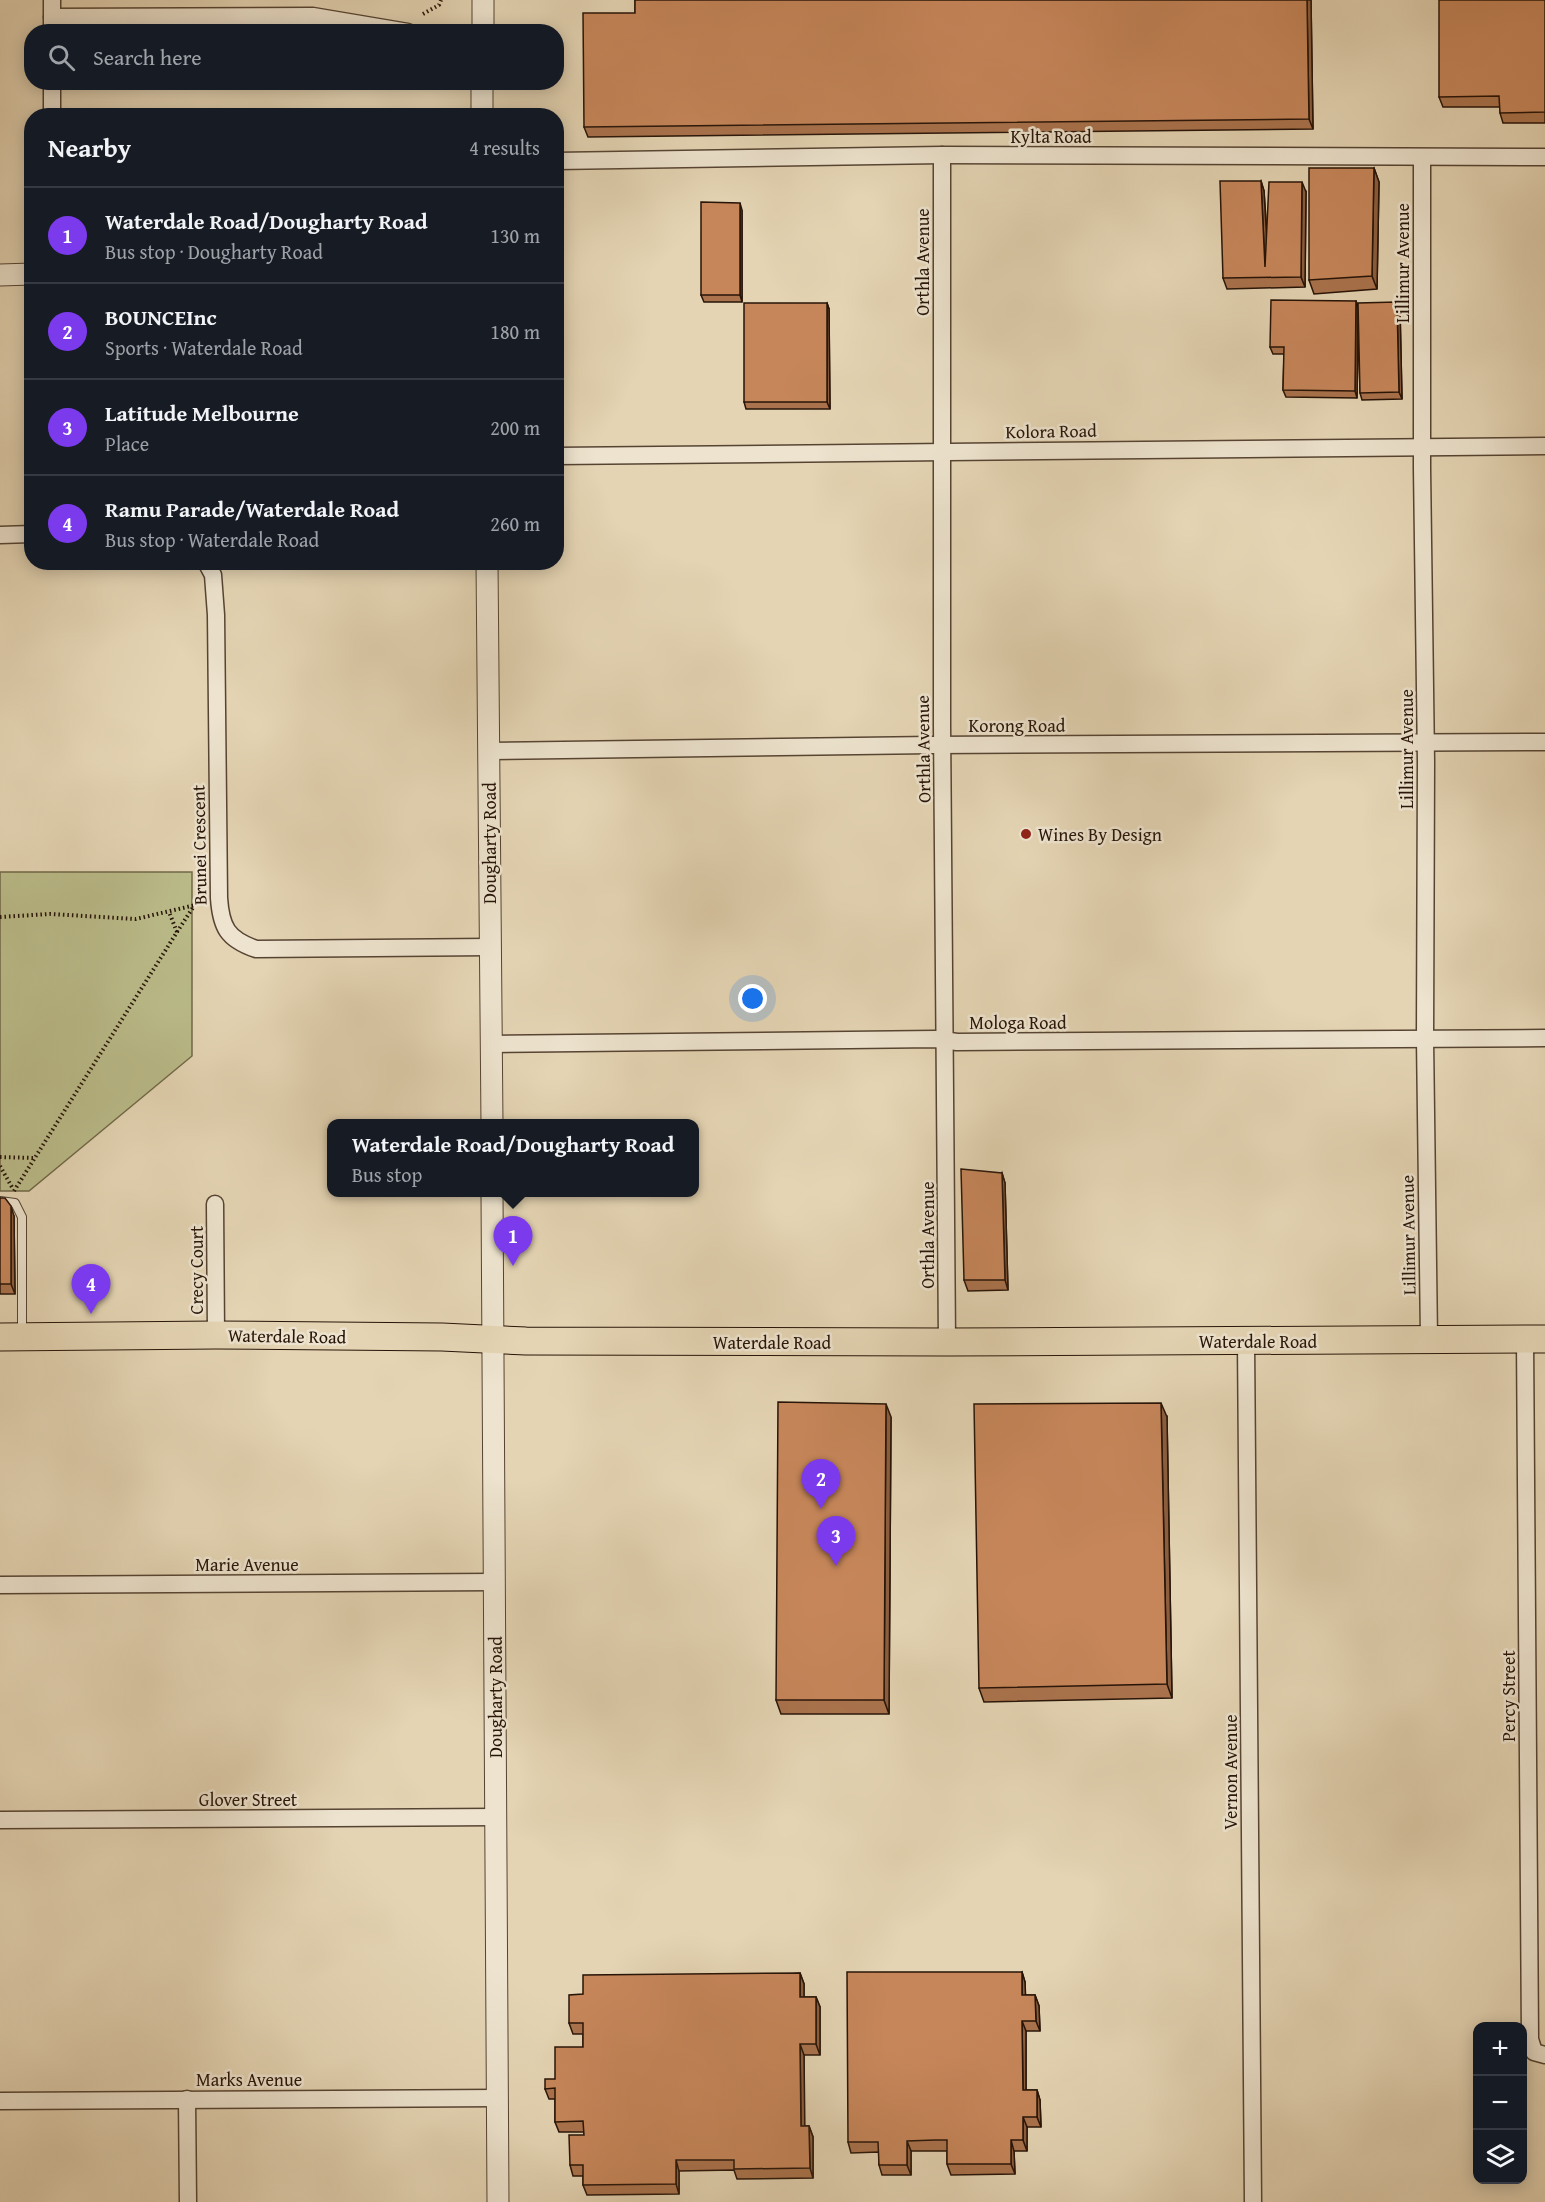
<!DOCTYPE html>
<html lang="en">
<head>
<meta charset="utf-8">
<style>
  body { margin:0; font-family:"Gentium Book Plus",serif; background:#242831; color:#f1f3f6 }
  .controls { position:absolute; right:18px; bottom:18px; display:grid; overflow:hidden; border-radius:12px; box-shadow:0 3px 15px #0003 }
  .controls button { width:54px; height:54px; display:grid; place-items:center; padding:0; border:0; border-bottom:2px solid #363941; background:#171b24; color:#f1f3f6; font:30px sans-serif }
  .you { position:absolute; left:753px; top:999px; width:21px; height:21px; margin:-15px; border:4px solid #fff; border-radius:50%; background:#1a73e8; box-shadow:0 0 0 9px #1a73e833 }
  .badge { display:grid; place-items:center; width:39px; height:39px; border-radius:50%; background:#7c3aed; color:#fff; font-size:20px; font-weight:700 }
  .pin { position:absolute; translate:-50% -50px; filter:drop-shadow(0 2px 3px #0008) }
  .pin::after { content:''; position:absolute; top:32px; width:21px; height:18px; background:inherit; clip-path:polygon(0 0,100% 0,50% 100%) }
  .popup { position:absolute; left:327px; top:1119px; width:372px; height:78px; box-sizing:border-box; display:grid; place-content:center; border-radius:12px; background:#171b24; filter:drop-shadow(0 2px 4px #0005); font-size:20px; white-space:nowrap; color:#9ea1a6 }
  .popup b { font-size:22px; color:#f1f3f6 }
  .popup::after { content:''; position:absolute; left:50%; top:100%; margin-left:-12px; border:12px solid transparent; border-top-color:#171b24 }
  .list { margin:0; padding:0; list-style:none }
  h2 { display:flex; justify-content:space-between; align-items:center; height:78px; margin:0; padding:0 24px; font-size:26px }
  h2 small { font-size:20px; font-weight:400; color:#9ea1a6 }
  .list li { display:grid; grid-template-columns:39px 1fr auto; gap:18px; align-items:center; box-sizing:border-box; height:96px; padding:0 24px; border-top:2px solid #363941 }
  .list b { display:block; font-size:22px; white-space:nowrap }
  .list p { margin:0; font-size:20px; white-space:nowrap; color:#9ea1a6 }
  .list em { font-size:20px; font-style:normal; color:#9ea1a6 }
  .icon { flex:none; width:33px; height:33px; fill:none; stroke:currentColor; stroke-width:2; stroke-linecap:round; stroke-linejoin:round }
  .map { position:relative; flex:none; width:1545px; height:2202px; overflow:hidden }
  .search { position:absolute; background:#171b24; box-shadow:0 3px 15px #0003; left:24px; top:24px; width:540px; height:66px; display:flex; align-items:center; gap:15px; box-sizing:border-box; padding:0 21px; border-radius:24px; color:#9ea1a6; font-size:22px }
  .panel { position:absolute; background:#171b24; box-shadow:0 3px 15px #0003; left:24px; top:108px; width:540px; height:462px; border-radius:24px }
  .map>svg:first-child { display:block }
  .green { fill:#babb89; stroke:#706848; stroke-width:1.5 }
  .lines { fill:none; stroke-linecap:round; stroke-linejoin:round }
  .service-casing { stroke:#564433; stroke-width:10 }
  .minor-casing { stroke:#564433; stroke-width:19 }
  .tertiary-casing { stroke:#564433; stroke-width:23 }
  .primary-casing { stroke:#271408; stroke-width:29 }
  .path { stroke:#271408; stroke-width:4; stroke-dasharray:1.5 3; stroke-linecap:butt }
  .service { stroke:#ede3ce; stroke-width:8 }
  .minor { stroke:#ede3ce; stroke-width:16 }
  .tertiary { stroke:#ede3ce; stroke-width:21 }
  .primary { stroke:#e4d4b3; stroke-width:27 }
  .wall { fill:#aa734d; stroke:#271408; stroke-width:1.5 }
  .shaded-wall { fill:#8b5e3f; stroke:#271408; stroke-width:1.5 }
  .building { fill:#c6865a; stroke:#271408; stroke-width:1.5 }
  .poi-dot { fill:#8f2418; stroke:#ede3ce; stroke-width:2 }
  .labels { text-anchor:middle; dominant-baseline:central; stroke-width:5; stroke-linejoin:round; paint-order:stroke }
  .street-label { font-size:18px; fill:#271408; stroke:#ede3ce }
  .poi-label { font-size:18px; fill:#271408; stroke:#ede3ce; text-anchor:start }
</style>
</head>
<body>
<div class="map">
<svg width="1545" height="2202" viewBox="0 0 1545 2202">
  <rect width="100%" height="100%" fill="#e4d4b3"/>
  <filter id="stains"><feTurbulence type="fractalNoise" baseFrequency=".00333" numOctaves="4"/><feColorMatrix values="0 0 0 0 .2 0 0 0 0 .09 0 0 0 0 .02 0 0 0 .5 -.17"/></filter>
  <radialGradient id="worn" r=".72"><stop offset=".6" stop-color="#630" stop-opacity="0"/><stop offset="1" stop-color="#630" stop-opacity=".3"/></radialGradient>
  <!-- green -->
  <polygon class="green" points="0,872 192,872 192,1056 29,1191 0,1191"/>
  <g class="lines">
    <defs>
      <polyline id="service" points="0,1201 15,1203 22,1217 22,1332"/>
      <g id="minor">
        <polyline points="52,0 52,32"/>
        <polyline points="52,17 313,16 408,32"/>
        <polyline points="52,82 52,116"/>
        <polyline points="942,155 942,725 947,1342"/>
        <polyline points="1422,158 1422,468 1426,762 1425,1039 1429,1339"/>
        <polyline points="556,161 942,155 1545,157"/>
        <polyline points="556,456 1545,446"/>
        <polyline points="0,535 32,534"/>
        <path d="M206,562L213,575L216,615L219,898C221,927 227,939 256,949L490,947"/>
        <polyline points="489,751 932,745 1545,742"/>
        <polyline points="491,1044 935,1039 957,1042 1545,1038"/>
        <polyline points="215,1204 216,1335"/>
        <polyline points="1525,1339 1530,2039 1534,2052 1545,2055"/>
        <polyline points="1246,1341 1253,2202"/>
        <polyline points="0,1585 494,1582"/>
        <polyline points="0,1820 496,1817"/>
        <polyline points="187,2099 188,2202"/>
        <polyline points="0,2101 498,2098"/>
      </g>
      <g id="tertiary">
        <polyline points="483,32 483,0"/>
        <polyline points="482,116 482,82"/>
        <polyline points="0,275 32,274"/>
        <polyline points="487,562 492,1124"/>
        <polyline points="492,1192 498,2202"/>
      </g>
      <polyline id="primary" points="0,1337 216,1335 442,1337 526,1341 947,1342 1545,1339"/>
    </defs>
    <!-- service casing -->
    <use href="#service" class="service-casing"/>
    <!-- minor casing -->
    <use href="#minor" class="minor-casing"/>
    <!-- tertiary casing -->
    <use href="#tertiary" class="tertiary-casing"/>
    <!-- primary casing -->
    <use href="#primary" class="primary-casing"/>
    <!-- path -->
    <g class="path">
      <polyline points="423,14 439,5 441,0"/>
      <polyline points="0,917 50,914 136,919 204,903"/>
      <polyline points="177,932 194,906"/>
      <polyline points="0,1157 33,1158"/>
      <polyline points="0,1166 13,1189"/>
      <polyline points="14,1191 177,932 169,912"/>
    </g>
    <!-- service -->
    <use href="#service" class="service"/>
    <!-- minor -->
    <use href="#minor" class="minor"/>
    <!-- tertiary -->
    <use href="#tertiary" class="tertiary"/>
    <!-- primary -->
    <use href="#primary" class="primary"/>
  </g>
  <!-- wall -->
  <g class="wall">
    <polygon points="635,0 1311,0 1313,129 588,137 584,127 635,13"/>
    <polygon points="1545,0 1545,123 1503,123 1500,113 1500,107 1443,107 1439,97"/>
    <polygon points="1374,168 1379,182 1377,289 1314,294 1309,280"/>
    <polygon points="1261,181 1264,191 1267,234 1306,192 1305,287 1227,289 1223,278"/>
    <polygon points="742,210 742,302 704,302 701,295"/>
    <polygon points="1356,301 1358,306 1397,302 1400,309 1402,399 1362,400 1360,393 1358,326 1357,398 1286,397 1283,390 1284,354 1273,354 1270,347"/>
    <polygon points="827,303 829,309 830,409 746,409 744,402"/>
    <polygon points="1002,1173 1005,1183 1008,1290 968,1291 964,1280"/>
    <polygon points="0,1198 14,1216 15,1294 0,1294"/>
    <polygon points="891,1417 889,1714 781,1714 776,1700"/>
    <polygon points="1167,1417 1172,1698 984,1702 979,1688"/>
    <polygon points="1022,1972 1025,1982 1025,1995 1035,1995 1039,2006 1040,2031 1026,2031 1026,2090 1037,2090 1040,2100 1041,2127 1027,2127 1027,2151 1014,2151 1015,2174 951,2175 947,2164 947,2151 911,2151 911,2175 882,2175 879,2165 879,2152 851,2153 848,2142"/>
    <polygon points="800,1973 804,1984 804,1997 816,1997 820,2007 820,2055 804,2055 804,2126 809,2126 813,2137 813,2178 737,2179 734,2170 679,2171 679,2194 587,2195 583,2185 583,2176 573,2176 570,2165 584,2135 584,2132 559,2132 555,2122 555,2099 549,2099 545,2089 555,2079 583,2047 583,2034 573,2034 569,2023 583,1994"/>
  </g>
  <!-- shaded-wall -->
  <g class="shaded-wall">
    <polygon points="1307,0 1311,0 1313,129 1309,119"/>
    <polygon points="1374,168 1379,182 1377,289 1372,276"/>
    <polygon points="1261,181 1264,191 1269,278 1265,267"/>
    <polygon points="1302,182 1306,192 1305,287 1301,277"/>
    <polygon points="740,203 742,210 742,302 740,295"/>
    <polygon points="1356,301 1358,308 1357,398 1355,391"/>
    <polygon points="1397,302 1400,309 1402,399 1399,392"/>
    <polygon points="827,303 829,309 830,409 827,402"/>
    <polygon points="1002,1173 1005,1183 1008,1290 1005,1280"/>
    <polygon points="11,1206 14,1216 15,1294 11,1284"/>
    <polygon points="1161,1403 1167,1417 1172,1698 1167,1684"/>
    <polygon points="886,1404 891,1417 889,1714 884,1700"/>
    <polygon points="1022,1972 1025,1982 1026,2005 1022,1995"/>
    <polygon points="800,1973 804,1984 804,2007 800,1997"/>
    <polygon points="1035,1995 1039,2006 1040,2031 1036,2021"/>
    <polygon points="816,1997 820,2007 820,2055 816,2044"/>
    <polygon points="1022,2021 1026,2031 1026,2101 1023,2090"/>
    <polygon points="800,2044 804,2055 805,2137 801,2126"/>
    <polygon points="1037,2090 1040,2100 1041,2127 1037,2117"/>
    <polygon points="1023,2117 1027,2127 1027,2151 1023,2140"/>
    <polygon points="809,2126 813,2137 813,2178 810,2168"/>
    <polygon points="1011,2140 1014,2151 1015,2174 1011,2164"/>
    <polygon points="907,2141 911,2151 911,2175 907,2165"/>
    <polygon points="676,2160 679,2171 679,2194 676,2184"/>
  </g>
  <!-- building -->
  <g class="building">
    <polygon points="635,0 1307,0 1309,119 584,127 583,13 635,13"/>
    <polygon points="1439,0 1545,0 1545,112 1500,113 1499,96 1439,97"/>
    <polygon points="1309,168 1374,168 1372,276 1309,280"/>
    <polygon points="1220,181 1261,181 1265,267 1269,182 1302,182 1301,277 1223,278"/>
    <polygon points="701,202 740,203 740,295 701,295"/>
    <polygon points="1271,300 1356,301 1355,391 1283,390 1284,347 1270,347"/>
    <polygon points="1397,302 1399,392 1360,393 1358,303"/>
    <rect x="744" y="303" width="83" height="99"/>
    <polygon points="961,1169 1002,1173 1005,1280 964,1280"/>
    <polygon points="0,1198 5,1198 11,1206 11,1284 0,1284"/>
    <polygon points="778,1402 886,1404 884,1700 776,1700"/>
    <polygon points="1161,1403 1167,1684 979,1688 974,1404"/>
    <polygon points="847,1972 1022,1972 1022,1995 1035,1995 1036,2021 1022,2021 1023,2090 1037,2090 1037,2117 1023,2117 1023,2140 1011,2140 1011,2164 947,2164 947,2140 935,2140 907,2141 907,2165 879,2165 878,2142 848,2142"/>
    <polygon points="800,1973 800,1997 816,1997 816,2044 800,2044 801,2126 809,2126 810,2168 734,2169 734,2160 676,2160 676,2184 583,2185 583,2165 570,2165 569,2135 584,2135 583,2121 555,2122 555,2088 545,2089 545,2079 555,2079 555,2047 583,2047 583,2023 569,2023 569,1995 583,1994 583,1975"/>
  </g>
  <!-- markers -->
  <circle class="poi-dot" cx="1026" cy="834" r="6"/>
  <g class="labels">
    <!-- street labels -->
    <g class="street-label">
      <text x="1051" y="136">Kylta Road</text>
      <text transform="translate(922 262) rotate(-90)">Orthla Avenue</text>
      <text transform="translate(1402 263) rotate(-90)">Lillimur Avenue</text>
      <text transform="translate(1051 431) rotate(-1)">Kolora Road</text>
      <text x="1017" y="725">Korong Road</text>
      <text transform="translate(923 749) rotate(-91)">Orthla Avenue</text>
      <text transform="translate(1406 749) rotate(-90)">Lillimur Avenue</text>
      <text transform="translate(489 843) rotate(-90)">Dougharty Road</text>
      <text transform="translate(199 845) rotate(-91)">Brunei Crescent</text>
      <text x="1018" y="1022">Mologa Road</text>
      <text transform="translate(927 1235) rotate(-90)">Orthla Avenue</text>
      <text transform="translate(1408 1235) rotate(-91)">Lillimur Avenue</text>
      <text transform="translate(196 1270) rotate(-90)">Crecy Court</text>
      <text transform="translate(287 1336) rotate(1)">Waterdale Road</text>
      <text x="1258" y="1341">Waterdale Road</text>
      <text x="772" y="1342">Waterdale Road</text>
      <text x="247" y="1564">Marie Avenue</text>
      <text transform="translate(1508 1696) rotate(-90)">Percy Street</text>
      <text transform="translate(495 1697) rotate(-90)">Dougharty Road</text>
      <text transform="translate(1230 1772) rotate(-90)">Vernon Avenue</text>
      <text x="248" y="1799">Glover Street</text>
      <text x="249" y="2079">Marks Avenue</text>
    </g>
    <!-- poi labels -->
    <g class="poi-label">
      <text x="1038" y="834">Wines By Design</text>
    </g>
  </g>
  <rect width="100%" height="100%" filter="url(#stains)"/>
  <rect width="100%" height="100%" fill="url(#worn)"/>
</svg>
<div class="controls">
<button>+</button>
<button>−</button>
<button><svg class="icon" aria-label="layers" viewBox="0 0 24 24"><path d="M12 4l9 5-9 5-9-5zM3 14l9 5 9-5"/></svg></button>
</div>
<div class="you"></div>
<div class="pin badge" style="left:513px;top:1266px">1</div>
<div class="popup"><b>Waterdale Road/Dougharty Road</b>Bus stop</div>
<div class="pin badge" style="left:821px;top:1509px">2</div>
<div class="pin badge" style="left:836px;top:1566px">3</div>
<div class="pin badge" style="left:91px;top:1314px">4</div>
<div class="search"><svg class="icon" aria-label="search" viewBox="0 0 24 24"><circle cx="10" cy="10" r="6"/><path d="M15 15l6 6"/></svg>Search here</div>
<section class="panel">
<h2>Nearby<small>4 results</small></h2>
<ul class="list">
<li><span class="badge">1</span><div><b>Waterdale Road/Dougharty Road</b><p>Bus stop · Dougharty Road</p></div><em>130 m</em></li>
<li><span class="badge">2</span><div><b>BOUNCEInc</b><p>Sports · Waterdale Road</p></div><em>180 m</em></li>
<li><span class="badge">3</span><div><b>Latitude Melbourne</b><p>Place</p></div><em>200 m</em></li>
<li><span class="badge">4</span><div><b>Ramu Parade/Waterdale Road</b><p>Bus stop · Waterdale Road</p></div><em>260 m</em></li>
</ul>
</section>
</div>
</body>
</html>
